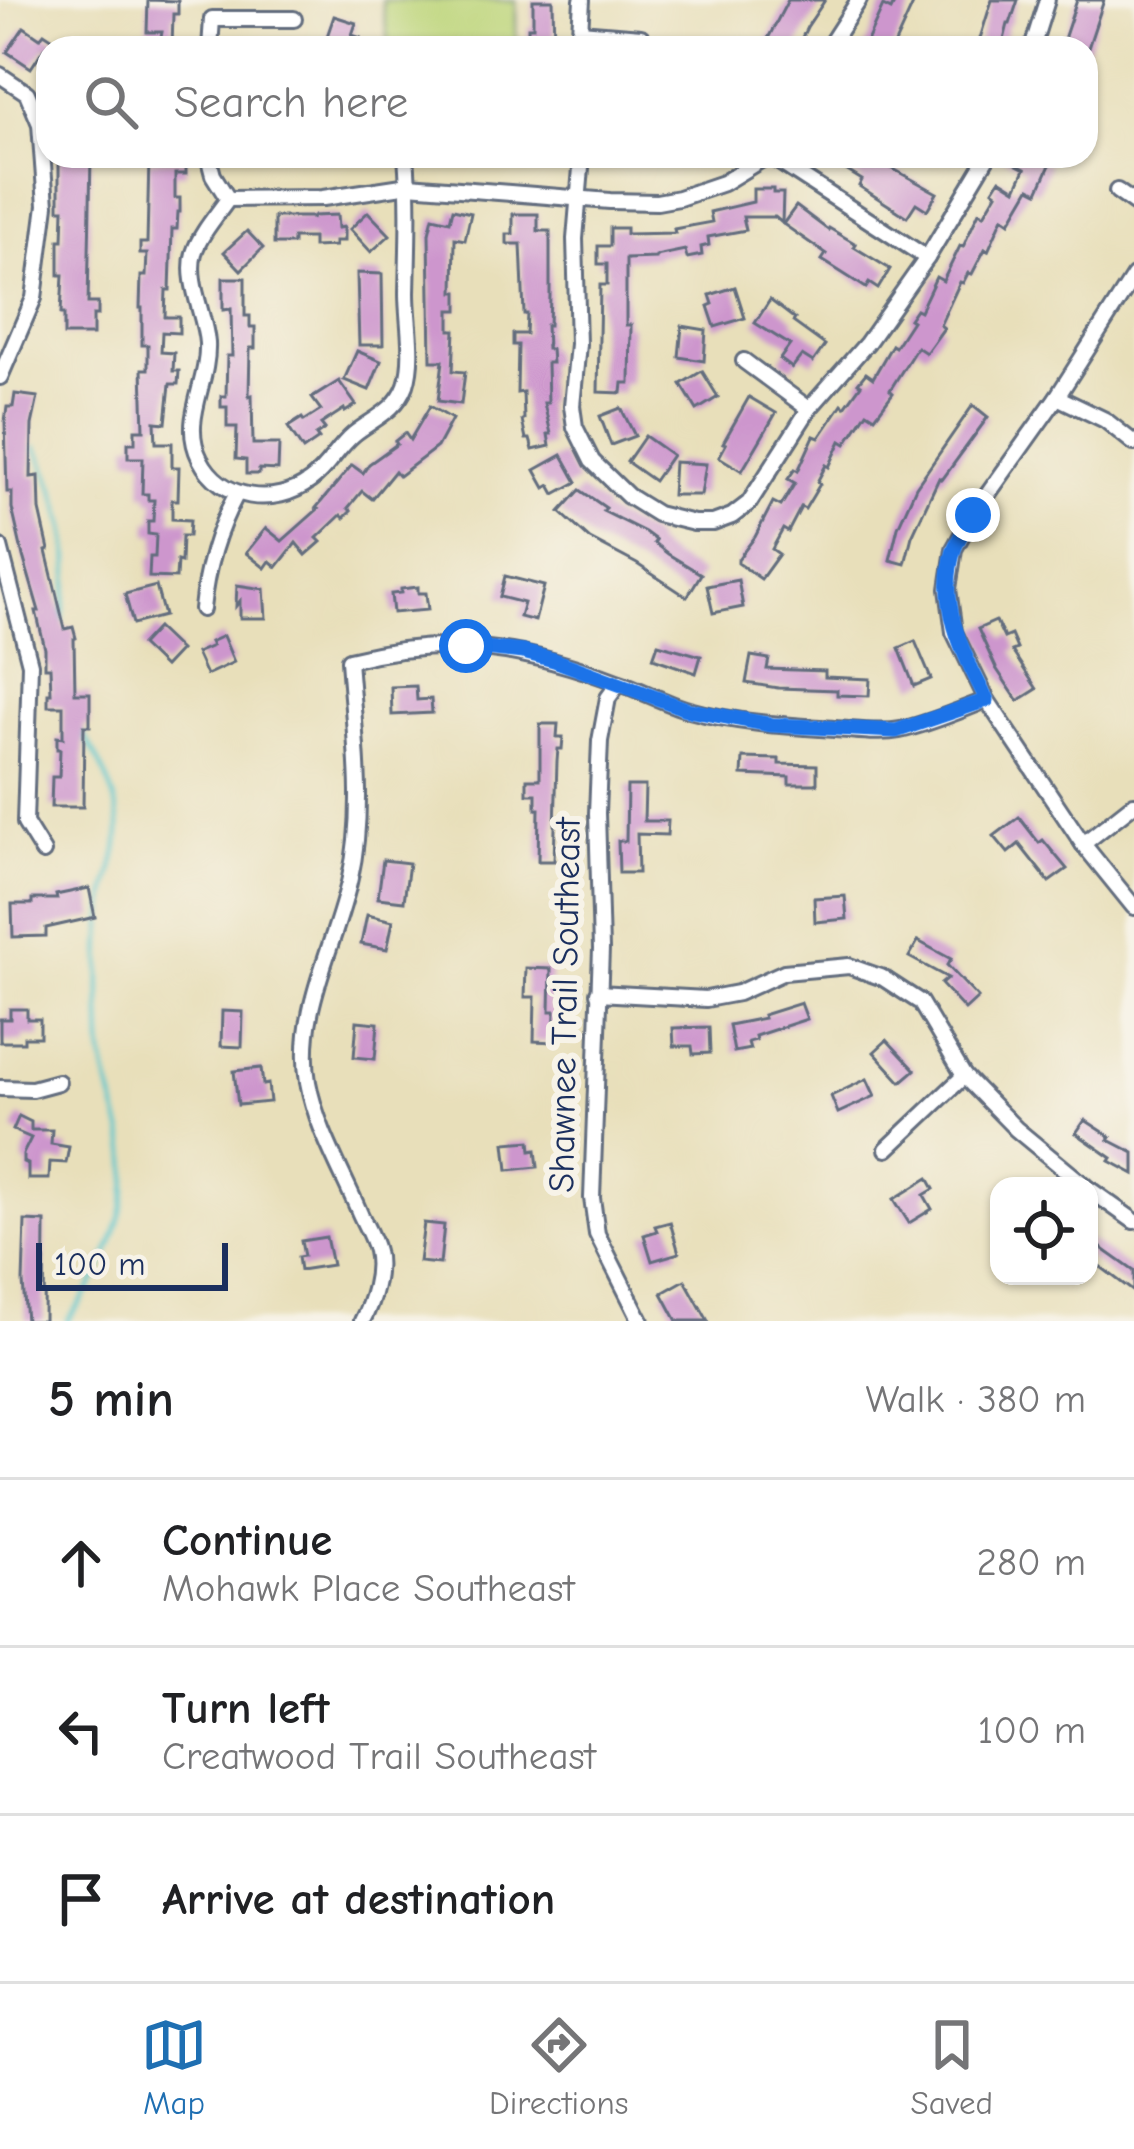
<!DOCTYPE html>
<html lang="en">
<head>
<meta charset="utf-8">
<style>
  body { margin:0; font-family:"Comic Neue",sans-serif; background:#f2f2f2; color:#202124 }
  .controls { position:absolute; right:36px; bottom:36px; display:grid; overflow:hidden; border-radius:24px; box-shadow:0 3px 9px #0004 }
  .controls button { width:108px; height:108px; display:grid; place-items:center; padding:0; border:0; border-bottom:3px solid #e0e0e0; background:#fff; color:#202124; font:60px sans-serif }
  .scale { position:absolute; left:36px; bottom:30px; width:192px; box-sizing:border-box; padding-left:12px; border:6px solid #1b2f5e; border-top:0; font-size:33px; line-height:42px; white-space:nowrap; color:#1b2f5e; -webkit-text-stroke:9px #f7f3e8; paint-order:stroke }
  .stop { position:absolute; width:36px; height:36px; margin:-27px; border:9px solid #1a73e8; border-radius:50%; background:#fff }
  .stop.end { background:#1a73e8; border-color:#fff; box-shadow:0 3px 12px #0008 }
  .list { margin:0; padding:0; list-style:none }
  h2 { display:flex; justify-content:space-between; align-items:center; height:156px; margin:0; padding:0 48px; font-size:51px }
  h2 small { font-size:39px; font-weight:400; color:#757577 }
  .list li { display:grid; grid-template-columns:78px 1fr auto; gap:36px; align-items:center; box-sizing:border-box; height:168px; padding:0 48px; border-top:3px solid #e0e0e0 }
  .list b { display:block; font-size:45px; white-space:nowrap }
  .list p { margin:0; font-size:39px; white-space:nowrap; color:#757577 }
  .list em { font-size:39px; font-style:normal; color:#757577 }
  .icon { flex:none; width:66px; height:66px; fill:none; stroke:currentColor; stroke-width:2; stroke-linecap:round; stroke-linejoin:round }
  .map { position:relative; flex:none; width:1134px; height:1321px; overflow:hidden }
  .search { position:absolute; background:#fff; box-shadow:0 3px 9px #0004; left:36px; right:36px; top:36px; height:132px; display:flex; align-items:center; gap:30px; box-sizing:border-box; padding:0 42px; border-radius:36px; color:#757577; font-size:45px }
  .sheet { height:660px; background:#fff }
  nav { display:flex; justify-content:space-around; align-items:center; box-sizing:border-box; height:168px; border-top:3px solid #e0e0e0; background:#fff; font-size:33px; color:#757577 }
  nav a { display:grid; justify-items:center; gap:6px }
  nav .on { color:#1f6fb2 }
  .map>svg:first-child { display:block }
  .green { fill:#bdd57a; stroke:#6c826c; stroke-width:3 }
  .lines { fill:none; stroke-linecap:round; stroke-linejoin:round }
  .stream { stroke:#58c6cc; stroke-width:4.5 }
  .building { fill:#cd96cd }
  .minor-casing { stroke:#636d7e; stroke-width:20 }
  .minor { stroke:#fff; stroke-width:14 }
  .route { stroke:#1a73e8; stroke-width:15 }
  .labels { text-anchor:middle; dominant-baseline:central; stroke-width:12; stroke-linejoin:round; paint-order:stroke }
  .street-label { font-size:36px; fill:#1b2f5e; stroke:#f7f3e8 }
</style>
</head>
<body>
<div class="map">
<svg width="1134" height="1321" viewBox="0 0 1134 1321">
  <rect width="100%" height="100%" fill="#f7f3e8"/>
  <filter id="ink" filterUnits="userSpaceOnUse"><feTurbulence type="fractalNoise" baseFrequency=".00833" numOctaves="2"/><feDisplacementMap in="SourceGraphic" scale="24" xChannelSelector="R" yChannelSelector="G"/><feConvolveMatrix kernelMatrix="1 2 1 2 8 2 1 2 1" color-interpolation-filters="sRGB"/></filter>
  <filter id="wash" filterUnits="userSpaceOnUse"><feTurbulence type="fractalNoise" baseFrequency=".004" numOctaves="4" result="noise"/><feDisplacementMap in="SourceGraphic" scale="48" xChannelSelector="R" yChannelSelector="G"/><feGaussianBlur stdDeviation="2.7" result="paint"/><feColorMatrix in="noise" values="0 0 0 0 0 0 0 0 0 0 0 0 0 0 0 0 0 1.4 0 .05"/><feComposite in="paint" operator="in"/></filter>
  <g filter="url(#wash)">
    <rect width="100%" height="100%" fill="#e8dfba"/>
    <!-- green -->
    <polygon class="green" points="382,0 516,0 516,48 389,48"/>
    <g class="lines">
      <!-- stream -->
      <g class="stream">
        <path d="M36,447C53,482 69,526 69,565C69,584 64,603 62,621"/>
        <path d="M67,1321C97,1284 124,1227 127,1179C131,1133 104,1089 102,1044C100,998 99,951 105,906C109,875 123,846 118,815C113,784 96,757 82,730"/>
      </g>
    </g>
    <g id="blocks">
      <!-- building -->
      <g class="building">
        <polygon points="148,0 178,1 178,14 173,14 172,48 159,48 162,32 147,32"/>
        <polygon points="533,0 553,0 554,46 528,46 528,27 533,27"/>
        <polygon points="788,0 825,0 807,27 797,48 763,48"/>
        <polygon points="896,0 915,0 893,48 864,48 883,6 891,10"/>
        <polygon points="992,0 1018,0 1010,24 1008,24 1002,48 977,48"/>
        <polygon points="1077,0 1104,0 1088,48 1061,48"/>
        <polygon points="334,16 356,23 352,35 361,38 358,48 323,48"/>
        <polygon points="24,27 40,38 44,33 67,48 44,48 31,68 7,52"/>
        <polygon points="63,156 91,156 88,303 98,303 98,315 93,315 93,335 64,335 64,314 61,314 63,275 59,275 59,240 63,240 64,209 59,209 59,158"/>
        <polygon points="823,156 864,156 874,162 875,159 937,193 927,210 916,203 907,217 859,186 862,180"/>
        <polygon points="999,156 1031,156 1050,165 1038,192 1030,188 1010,222 1003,217 988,251 985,249 972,274 968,273 963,283 960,282 940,325 944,328 926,353 917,347 890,390 893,393 875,417 867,412 846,444 841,441 829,467 826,465 817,482 820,484 805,509 801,507 788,532 783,529 772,549 779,554 761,579 738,563 738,559 755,537 773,502 781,506 795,483 788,479 795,469 798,471 814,436 819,438 842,404 845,407 861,385 858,383 866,373 873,378 892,345 895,347 912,321 909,319 916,309 920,311 936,277 943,281 960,246 963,247 979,212 984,215 997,193 993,190 1000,179 1016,189 1025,169"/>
        <polygon points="149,160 186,160 186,174 175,174 175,198 180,198 180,212 178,212 177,229 172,229 170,290 166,290 165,317 179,317 179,333 162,332 161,352 174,353 173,371 179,371 178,384 170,384 166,423 155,422 156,443 172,443 172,467 179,467 178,500 172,500 172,519 190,520 189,536 182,536 181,562 177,561 176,578 149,577 150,557 155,557 156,535 148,534 148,521 153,521 154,500 148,500 148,494 142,494 143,458 128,458 128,443 135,443 135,430 144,430 142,369 148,369 148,345 142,345 142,308 140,308 141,276 146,276 147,254 140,254 140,243 147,243"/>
        <polygon points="753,189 773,189 773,193 783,193 782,223 775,217 743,217 746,230 708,237 709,245 701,247 702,255 687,258 685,250 656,256 656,258 626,259 626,325 631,325 630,383 623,383 622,393 598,392 600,285 607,285 607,264 598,264 598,246 610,246 610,228 626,228 626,234 675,233 674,229 712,222 710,212 753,202"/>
        <polygon points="796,206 828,230 829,228 856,244 854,247 890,269 878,289 869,283 866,288 822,260 826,254 783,224"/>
        <polygon points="453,209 471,213 465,240 455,238 454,292 458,292 458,310 450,310 450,330 455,330 453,371 465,372 461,404 438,401 443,361 431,361 429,233 433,217 450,221"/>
        <polygon points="368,212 390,235 371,252 350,229"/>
        <polygon points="513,214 538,214 538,231 550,231 550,295 549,325 546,325 547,349 551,349 552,363 547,363 548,403 544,403 551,434 548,434 550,446 533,450 530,439 526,439 522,420 524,419 523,392 517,393 518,345 513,345 513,334 526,334 527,314 524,314 521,244 507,244 507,234 513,234"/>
        <polygon points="337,215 338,228 344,227 344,241 335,241 335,246 313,247 313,238 293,238 293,244 274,244 274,217 312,217 312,220 313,216"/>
        <polygon points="247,231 263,248 241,270 224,252"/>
        <polygon points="357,273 382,274 383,345 359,345"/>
        <polygon points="223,278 245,278 245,316 250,316 250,327 255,327 255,348 250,348 249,396 252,395 253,444 279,444 278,470 259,469 259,474 246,474 246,460 236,459 237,427 227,427 227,407 221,407 221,396 226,396 227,356 232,356 231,309 223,310"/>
        <polygon points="735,287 745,318 715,327 708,306 713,304 710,295"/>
        <polygon points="770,300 795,319 793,322 825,345 813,362 802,355 792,368 780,359 790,345 755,323"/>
        <polygon points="682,326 706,330 704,361 679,357"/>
        <polygon points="357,351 381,361 369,390 344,380"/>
        <polygon points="702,371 718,397 697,410 681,384"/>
        <polygon points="339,381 356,405 345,412 344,409 321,424 325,429 316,435 319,439 303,450 288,427 302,418 304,421 321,410 312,398"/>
        <polygon points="15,394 38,397 32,425 31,477 39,476 40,510 49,550 46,551 65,629 73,627 76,638 74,639 75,693 90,693 90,726 84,726 83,807 51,807 52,777 59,777 60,749 57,749 57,737 63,738 63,706 48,706 48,693 51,693 50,667 45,667 45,649 36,611 39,611 23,556 12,508 12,492 7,492 5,421 7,407 13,407"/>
        <polygon points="749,397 776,413 742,471 719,457 726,444 723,443"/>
        <polygon points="973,405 988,417 942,480 939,478 912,536 905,564 890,560 898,527 916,487"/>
        <polygon points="430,406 452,419 437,447 399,476 395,471 372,499 362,491 348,508 351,511 344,518 341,515 317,538 321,542 306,555 296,543 277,567 270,561 265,568 246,553 266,528 282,541 318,509 316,508 352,465 363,473 369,464 397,444 395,441 405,433 410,440"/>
        <polygon points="621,408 635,436 611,445 600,416"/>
        <polygon points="645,436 672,455 654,481 627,462"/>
        <polygon points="562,455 577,482 555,494 550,485 545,488 535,470"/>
        <polygon points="674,462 706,464 701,495 672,495"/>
        <polygon points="580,490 606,508 603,511 645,532 656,540 654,543 668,554 701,574 687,597 637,564 590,539 560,512"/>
        <polygon points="505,576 544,586 535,621 520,617 524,603 500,597"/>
        <polygon points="738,580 743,607 713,613 707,586"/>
        <polygon points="237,585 264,589 266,618 240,618 240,601 236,606"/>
        <polygon points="156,586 164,616 133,624 125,594"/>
        <polygon points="418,587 418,593 426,593 428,610 393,613 391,594 401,593 401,589"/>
        <polygon points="996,621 1004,638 1011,635 1017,649 1012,651 1037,689 1018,701 996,668 978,629"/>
        <polygon points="157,628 180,650 164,667 141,645"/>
        <polygon points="223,636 234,662 206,675 196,653 212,646 210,642"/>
        <polygon points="915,641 931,679 914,686 899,648"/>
        <polygon points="658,644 701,656 696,673 653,658"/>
        <polygon points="751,656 769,659 767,669 825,671 825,677 870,679 869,696 837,695 837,690 778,688 746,683"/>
        <polygon points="416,686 417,700 431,699 432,713 392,715 391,687"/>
        <polygon points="540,724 558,724 557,737 563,737 562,749 558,749 557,761 554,861 538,861 539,809 536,809 536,794 527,794 527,779 540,779"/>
        <polygon points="743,758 779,759 779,764 817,765 817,784 789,784 789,777 742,775"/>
        <polygon points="627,786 645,786 644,821 668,821 667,835 637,834 638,873 619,873 618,841 626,841"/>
        <polygon points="1019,817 1039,843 1043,840 1067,869 1049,882 1019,844 1008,853 994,836"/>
        <polygon points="383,860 409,863 404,901 378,898"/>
        <polygon points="89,888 95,917 46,928 46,936 13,937 12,904 32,904 32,899 57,899 56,895"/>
        <polygon points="845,896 847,919 815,922 814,898"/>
        <polygon points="367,915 393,921 387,949 361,944"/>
        <polygon points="918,941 951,959 947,965 978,998 965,1010 941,984 948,978 909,957"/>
        <polygon points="526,968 551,969 550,1011 555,1011 554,1042 534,1041 535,997 525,997"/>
        <polygon points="801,1003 807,1019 755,1036 756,1040 748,1042 750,1049 734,1052 729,1025 764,1018 763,1015"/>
        <polygon points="10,1009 27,1009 27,1019 40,1019 40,1037 24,1037 24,1042 0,1042 0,1019 10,1019"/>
        <polygon points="222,1011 243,1012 242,1047 221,1046"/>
        <polygon points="357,1021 378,1023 375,1059 354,1057"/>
        <polygon points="709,1027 710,1053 693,1054 692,1046 674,1046 673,1028"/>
        <polygon points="887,1040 915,1070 901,1082 874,1052"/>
        <polygon points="261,1068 263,1085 268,1084 270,1102 238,1105 234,1071"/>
        <polygon points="867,1079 875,1096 838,1113 831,1096"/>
        <polygon points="19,1116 31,1122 31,1130 52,1130 51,1144 69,1147 66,1163 50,1162 49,1179 28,1179 28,1164 23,1162 23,1154 31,1138 13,1130"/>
        <polygon points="1085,1120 1111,1137 1109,1140 1134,1153 1134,1174 1110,1161 1112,1158 1076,1133"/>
        <polygon points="530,1141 531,1151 536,1150 538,1167 508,1170 505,1143"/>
        <polygon points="928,1178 934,1189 924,1195 932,1209 909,1223 894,1199"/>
        <polygon points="25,1221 45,1222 44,1321 26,1321 23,1282"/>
        <polygon points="670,1222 679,1253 652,1261 644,1235 657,1231 655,1226"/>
        <polygon points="424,1223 444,1225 440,1264 419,1262"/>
        <polygon points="326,1237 332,1265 300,1270 298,1257 304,1256 301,1241"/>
        <polygon points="1089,1239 1134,1271 1134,1292 1089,1258"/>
        <polygon points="685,1280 708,1321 677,1321 662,1293"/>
      </g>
    </g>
  </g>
  <g filter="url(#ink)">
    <use href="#blocks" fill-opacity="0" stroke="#636d7e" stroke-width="3"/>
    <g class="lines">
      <defs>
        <g id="minor">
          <polyline points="580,32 641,37"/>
          <polyline points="210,48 212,19 294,19"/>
          <polyline points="579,48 582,0"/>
          <polyline points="828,48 859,0"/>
          <polyline points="1032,48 1047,0"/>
          <polyline points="0,75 27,93 40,124 46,205 34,298 0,377"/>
          <path d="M208,156L213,175L228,199C217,215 200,234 194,253C186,281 205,315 207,343C209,384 180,420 200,459C221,501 275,507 310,481C328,468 337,448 354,434C373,419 397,410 406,385C415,357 407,322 407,293C408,247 410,202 406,156"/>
          <polyline points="582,156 575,239 578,344 572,406 575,427 592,461 628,496 657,514 694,523 713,523 732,516 749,503 809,409 867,343 927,258 988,156"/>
          <polyline points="770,156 927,258"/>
          <polyline points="1117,191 1134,203"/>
          <polyline points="228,199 323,198 409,185 610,201 657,202 679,198 723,183 767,156"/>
          <polyline points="1134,276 1057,397 973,515 954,549 948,589 954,632 987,700 1083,844 1134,907"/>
          <polyline points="744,361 809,409"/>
          <polyline points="1057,397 1105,420 1134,443"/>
          <polyline points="0,547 30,664 25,823 43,852"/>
          <path d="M202,609C206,568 217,530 237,493"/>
          <polyline points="619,683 608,698 600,741 597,813 601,949 592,1198 597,1234 641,1321"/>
          <polyline points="1083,844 1134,804"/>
          <polyline points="598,993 706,999 738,993 784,972 849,966 883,978 920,1002 964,1076 1016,1129 1085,1186"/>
          <polyline points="0,1088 32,1089 58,1082"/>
          <polyline points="887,1149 964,1076"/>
          <polyline points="1089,1189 1134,1221"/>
          <path d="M362,1321C372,1302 381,1273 376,1251C373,1237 363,1222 358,1209C340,1168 316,1126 308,1082C296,1010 336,945 350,878C366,807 354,732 349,660C450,635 524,647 620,683C643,691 665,703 689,710C735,723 787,726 835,729C855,730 880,734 900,730C929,724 958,711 987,700"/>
        </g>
      </defs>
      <!-- minor casing -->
      <use href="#minor" class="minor-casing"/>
      <!-- minor -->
      <use href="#minor" class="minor"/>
    </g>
  </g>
  <g class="lines" filter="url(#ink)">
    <!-- route -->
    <path class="route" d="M466,646L523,652L554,660L689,710L772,725L896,731L987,700C963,653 937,604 954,550C958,538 967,526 973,515"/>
  </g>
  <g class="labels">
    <!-- street labels -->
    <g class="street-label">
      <text transform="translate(565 1005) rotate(-89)">Shawnee Trail Southeast</text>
    </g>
  </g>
</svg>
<div class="controls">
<button><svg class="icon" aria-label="locate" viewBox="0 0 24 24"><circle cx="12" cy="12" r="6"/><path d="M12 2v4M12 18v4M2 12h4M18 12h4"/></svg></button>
</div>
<div class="scale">100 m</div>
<div class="stop" style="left:466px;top:646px"></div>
<div class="stop end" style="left:973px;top:515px"></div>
<div class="search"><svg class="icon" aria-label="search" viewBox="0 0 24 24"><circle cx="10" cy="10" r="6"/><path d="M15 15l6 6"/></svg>Search here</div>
</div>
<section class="sheet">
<h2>5 min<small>Walk · 380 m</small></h2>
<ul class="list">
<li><svg class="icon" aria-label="ahead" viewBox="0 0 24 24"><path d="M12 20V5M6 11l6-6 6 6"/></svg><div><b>Continue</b><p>Mohawk Place Southeast</p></div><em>280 m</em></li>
<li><svg class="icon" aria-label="left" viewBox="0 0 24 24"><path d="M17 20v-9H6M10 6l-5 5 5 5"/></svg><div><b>Turn left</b><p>Creatwood Trail Southeast</p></div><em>100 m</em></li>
<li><svg class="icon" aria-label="arrive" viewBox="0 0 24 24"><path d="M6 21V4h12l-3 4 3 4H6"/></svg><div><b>Arrive at destination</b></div></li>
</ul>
</section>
<nav>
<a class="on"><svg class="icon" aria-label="map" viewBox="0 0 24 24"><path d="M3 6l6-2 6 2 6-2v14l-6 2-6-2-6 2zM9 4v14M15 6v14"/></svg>Map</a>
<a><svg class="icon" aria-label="directions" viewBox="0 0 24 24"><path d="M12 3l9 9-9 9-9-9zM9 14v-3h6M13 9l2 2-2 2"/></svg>Directions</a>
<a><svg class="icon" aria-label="saved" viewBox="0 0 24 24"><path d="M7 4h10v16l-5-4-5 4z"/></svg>Saved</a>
</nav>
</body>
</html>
